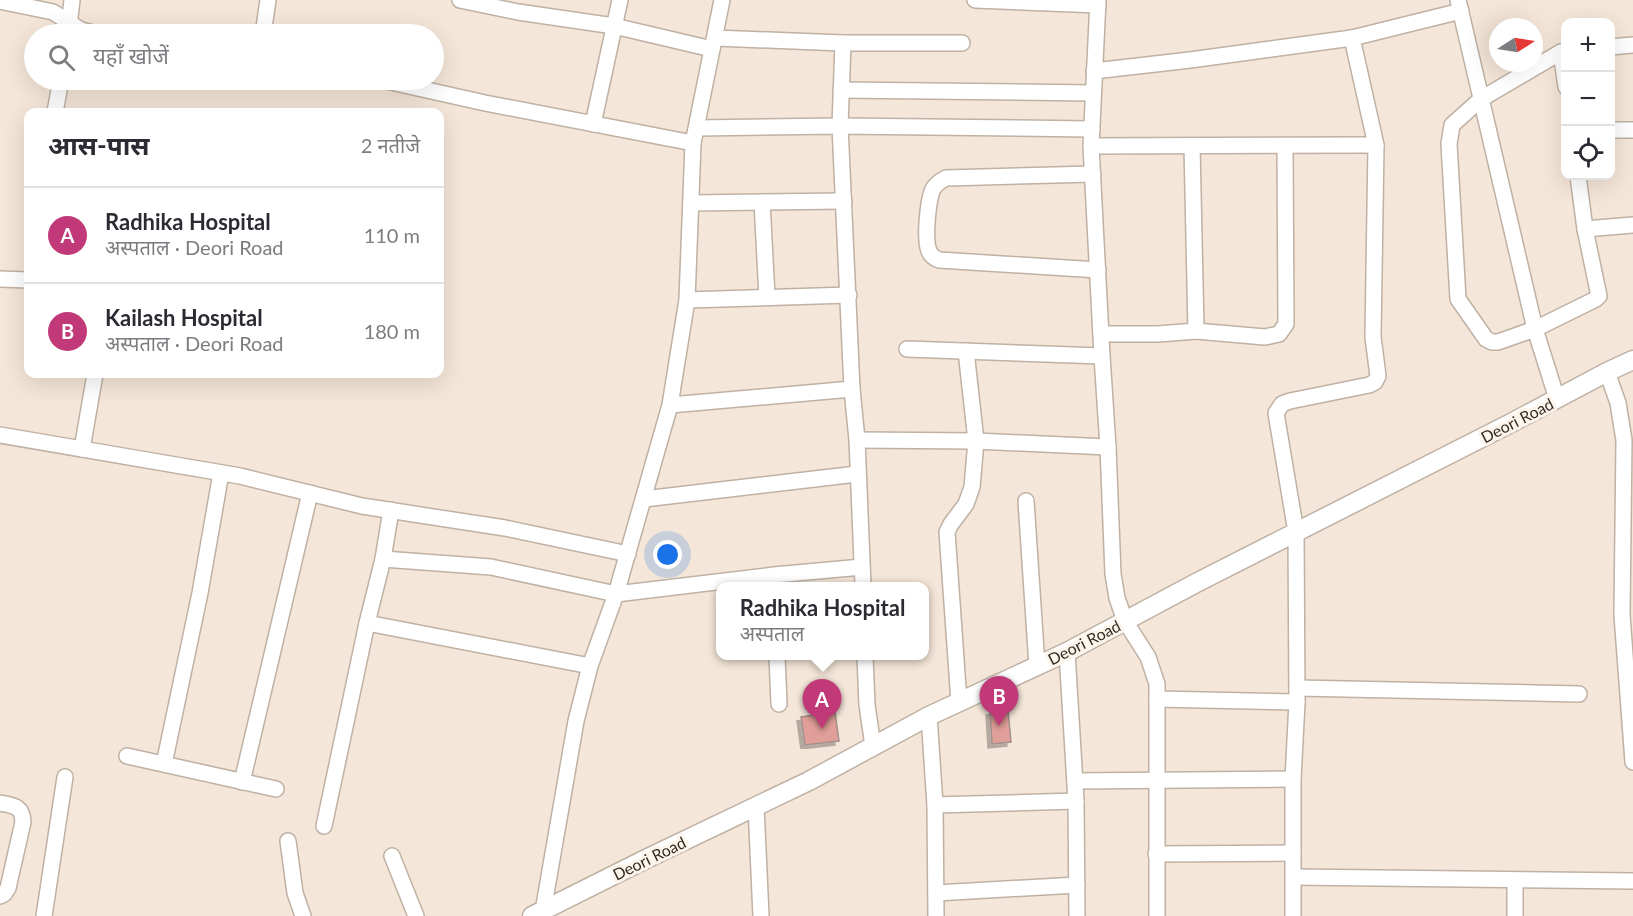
<!DOCTYPE html>
<html lang="hi">
<head>
<meta charset="utf-8">
<style>
  body { margin:0; font-family:Lato,"Noto Sans Devanagari",sans-serif; background:#f7f7f7; color:#2b2b33 }
  .controls { position:absolute; right:18px; top:18px; display:grid; overflow:hidden; border-radius:12px; box-shadow:0 6px 24px #0002 }
  .controls button { width:54px; height:54px; display:grid; place-items:center; padding:0; border:0; border-bottom:2px solid #e1e1e2; background:#fff; color:#2b2b33; font:30px sans-serif }
  .compass { position:absolute; left:1489px; top:18px; width:54px; height:54px; border-radius:50%; background:#fff; box-shadow:0 6px 24px #0002; rotate:78deg }
  .you { position:absolute; left:668px; top:555px; width:21px; height:21px; margin:-15px; border:4px solid #fff; border-radius:50%; background:#1a73e8; box-shadow:0 0 0 9px #1a73e833 }
  .badge { display:grid; place-items:center; width:39px; height:39px; border-radius:50%; background:#c13978; color:#fff; font-size:20px; font-weight:700 }
  .pin { position:absolute; translate:-50% -50px; filter:drop-shadow(0 2px 3px #0008) }
  .pin::after { content:''; position:absolute; top:32px; width:21px; height:18px; background:inherit; clip-path:polygon(0 0,100% 0,50% 100%) }
  .popup { position:absolute; left:716px; top:582px; width:213px; height:78px; box-sizing:border-box; display:grid; place-content:center; border-radius:12px; background:#fff; filter:drop-shadow(0 2px 4px #0005); font-size:20px; white-space:nowrap; color:#7c7c81 }
  .popup b { font-size:22px; color:#2b2b33 }
  .popup::after { content:''; position:absolute; left:50%; top:100%; margin-left:-12px; border:12px solid transparent; border-top-color:#fff }
  .list { margin:0; padding:0; list-style:none }
  h2 { display:flex; justify-content:space-between; align-items:center; height:78px; margin:0; padding:0 24px; font-size:26px }
  h2 small { font-size:20px; font-weight:400; color:#7c7c81 }
  .list li { display:grid; grid-template-columns:39px 1fr auto; gap:18px; align-items:center; box-sizing:border-box; height:96px; padding:0 24px; border-top:2px solid #e1e1e2 }
  .list b { display:block; font-size:22px; white-space:nowrap }
  .list p { margin:0; font-size:20px; white-space:nowrap; color:#7c7c81 }
  .list em { font-size:20px; font-style:normal; color:#7c7c81 }
  .icon { flex:none; width:33px; height:33px; fill:none; stroke:currentColor; stroke-width:2; stroke-linecap:round; stroke-linejoin:round }
  .map { position:relative; flex:none; width:1633px; height:916px; overflow:hidden }
  .search { position:absolute; background:#fff; box-shadow:0 6px 24px #0002; left:24px; top:24px; width:420px; height:66px; display:flex; align-items:center; gap:15px; box-sizing:border-box; padding:0 21px; border-radius:33px; color:#7c7c81; font-size:22px }
  .panel { position:absolute; background:#fff; box-shadow:0 6px 24px #0002; left:24px; top:108px; width:420px; height:270px; border-radius:12px }
  .map>svg:first-child { display:block }
  .building { fill:#e19f99; stroke:#a38f8c; stroke-width:1.5; filter:url(#shadow) }
  .lines { fill:none; stroke-linecap:round; stroke-linejoin:round }
  .minor-casing { stroke:#bfb1a4; stroke-width:18 }
  .tertiary-casing { stroke:#bfb1a4; stroke-width:21 }
  .minor { stroke:#fff; stroke-width:15 }
  .tertiary { stroke:#fff; stroke-width:18 }
  .labels { text-anchor:middle; dominant-baseline:central; stroke-width:6; stroke-linejoin:round; paint-order:stroke }
  .street-label { font-size:16px; fill:#312b26; stroke:#fdf4ec }
</style>
</head>
<body>
<div class="map">
<svg width="1633" height="916" viewBox="0 0 1633 916">
  <defs>
    <filter id="shadow"><feDropShadow dx="-4" dy="4" stdDeviation="0" flood-color="#0004"/></filter>
  </defs>
  <rect width="100%" height="100%" fill="#f4e6d8"/>
  <!-- building -->
  <g class="building">
    <polygon points="1008,710 1011,742 992,744 990,711"/>
    <polygon points="835,712 839,741 805,745 801,717"/>
  </g>
  <g class="lines">
    <defs>
      <g id="minor">
        <polyline points="460,0 518,12 614,26 712,49"/>
        <polyline points="975,0 1098,5"/>
        <polyline points="1098,0 1091,146 1102,356 1108,447 1113,574 1117,598 1125,621 1148,657 1157,684 1157,916"/>
        <polyline points="1458,0 1535,329 1557,399"/>
        <polyline points="0,1 53,12 81,30 97,34"/>
        <polyline points="68,34 72,0"/>
        <polyline points="263,34 268,0"/>
        <polyline points="715,38 843,43 962,43"/>
        <polyline points="1610,47 1633,45"/>
        <polyline points="1566,51 1561,52 1481,99 1452,125 1449,144 1458,299 1486,339 1492,342 1498,342 1535,329 1596,299 1599,296 1585,229 1578,176"/>
        <polyline points="1561,52 1566,87"/>
        <polyline points="1094,71 1190,60 1352,38 1461,11"/>
        <polyline points="382,80 485,103 693,143"/>
        <polyline points="841,90 1093,93"/>
        <polyline points="55,112 61,80"/>
        <polyline points="593,124 620,0"/>
        <polyline points="697,128 840,126 1092,129"/>
        <polyline points="1610,130 1633,130"/>
        <polyline points="1091,146 1376,145"/>
        <path d="M1093,174L946,178C940,181 935,184 932,191C928,203 924,239 929,251C931,256 934,258 939,260L1098,270"/>
        <polyline points="762,202 767,297"/>
        <polyline points="691,203 844,201"/>
        <polyline points="1585,229 1633,225"/>
        <polyline points="0,279 28,280"/>
        <polyline points="687,300 849,295"/>
        <polyline points="1196,331 1265,337 1279,334 1286,324 1285,146"/>
        <polyline points="1101,334 1158,334 1196,331 1192,146"/>
        <polyline points="907,349 1102,356"/>
        <polyline points="1607,372 1618,403 1624,440 1622,615 1633,762"/>
        <polyline points="852,389 857,440 863,586"/>
        <polyline points="670,405 852,389 840,126 843,43"/>
        <polyline points="0,435 240,476 362,506 505,528 628,554"/>
        <polyline points="857,440 976,441 1108,447"/>
        <polyline points="82,449 95,374"/>
        <polyline points="644,499 857,474"/>
        <polyline points="1026,501 1037,666"/>
        <polyline points="383,559 491,567 616,594 774,575 862,567"/>
        <polyline points="367,623 590,666"/>
        <polyline points="1067,652 1076,801 1077,916"/>
        <polyline points="777,656 779,704"/>
        <polyline points="865,656 867,705 873,746"/>
        <polyline points="1297,688 1579,694"/>
        <polyline points="1157,699 1297,702"/>
        <polyline points="959,702 947,532 951,524 966,504 972,487 976,441 966,351"/>
        <polyline points="929,716 935,805 936,916"/>
        <polyline points="127,756 276,789"/>
        <polyline points="164,764 200,593 221,473"/>
        <polyline points="1075,781 1293,779"/>
        <polyline points="242,782 310,493"/>
        <path d="M0,803C15,806 22,806 23,822L8,888L4,894L0,896"/>
        <polyline points="935,805 1076,801"/>
        <polyline points="756,806 761,916"/>
        <polyline points="324,826 367,623 383,559 391,510"/>
        <polyline points="288,841 295,893 303,916"/>
        <polyline points="1156,854 1293,853"/>
        <polyline points="392,856 416,916"/>
        <polyline points="1294,877 1633,881"/>
        <polyline points="1515,881 1515,916"/>
        <polyline points="936,893 1077,885"/>
        <polyline points="543,911 576,721 590,666 616,594 670,405 687,300 693,143 722,0"/>
        <polyline points="44,916 65,777"/>
        <polyline points="1293,916 1293,779 1297,702 1296,532 1276,413 1282,404 1290,401 1369,385 1375,382 1378,376 1373,337 1376,145 1352,38"/>
      </g>
      <polyline id="tertiary" points="532,916 648,858 809,781 929,716 1067,652 1196,583 1511,423 1607,372 1633,360"/>
    </defs>
    <!-- minor casing -->
    <use href="#minor" class="minor-casing"/>
    <!-- tertiary casing -->
    <use href="#tertiary" class="tertiary-casing"/>
    <!-- minor -->
    <use href="#minor" class="minor"/>
    <!-- tertiary -->
    <use href="#tertiary" class="tertiary"/>
  </g>
  <g class="labels">
    <!-- street labels -->
    <g class="street-label">
      <text transform="translate(1517 420) rotate(-27)">Deori Road</text>
      <text transform="translate(1084 642) rotate(-27)">Deori Road</text>
      <text transform="translate(649 858) rotate(-26)">Deori Road</text>
    </g>
  </g>
</svg>
<div class="controls">
<button>+</button>
<button>−</button>
<button><svg class="icon" aria-label="locate" viewBox="0 0 24 24"><circle cx="12" cy="12" r="6"/><path d="M12 2v4M12 18v4M2 12h4M18 12h4"/></svg></button>
</div>
<svg class="compass" viewBox="-18 -18 36 36"><path d="M0-13l5 13h-10z" fill="#e53935"/><path d="M0 13l5-13h-10z" fill="#7c7c81"/></svg>
<div class="you"></div>
<div class="pin badge" style="left:822px;top:729px">A</div>
<div class="popup"><b>Radhika Hospital</b>अस्पताल</div>
<div class="pin badge" style="left:999px;top:726px">B</div>
<div class="search"><svg class="icon" aria-label="search" viewBox="0 0 24 24"><circle cx="10" cy="10" r="6"/><path d="M15 15l6 6"/></svg>यहाँ खोजें</div>
<section class="panel">
<h2>आस-पास<small>2 नतीजे</small></h2>
<ul class="list">
<li><span class="badge">A</span><div><b>Radhika Hospital</b><p>अस्पताल · Deori Road</p></div><em>110 m</em></li>
<li><span class="badge">B</span><div><b>Kailash Hospital</b><p>अस्पताल · Deori Road</p></div><em>180 m</em></li>
</ul>
</section>
</div>
</body>
</html>
